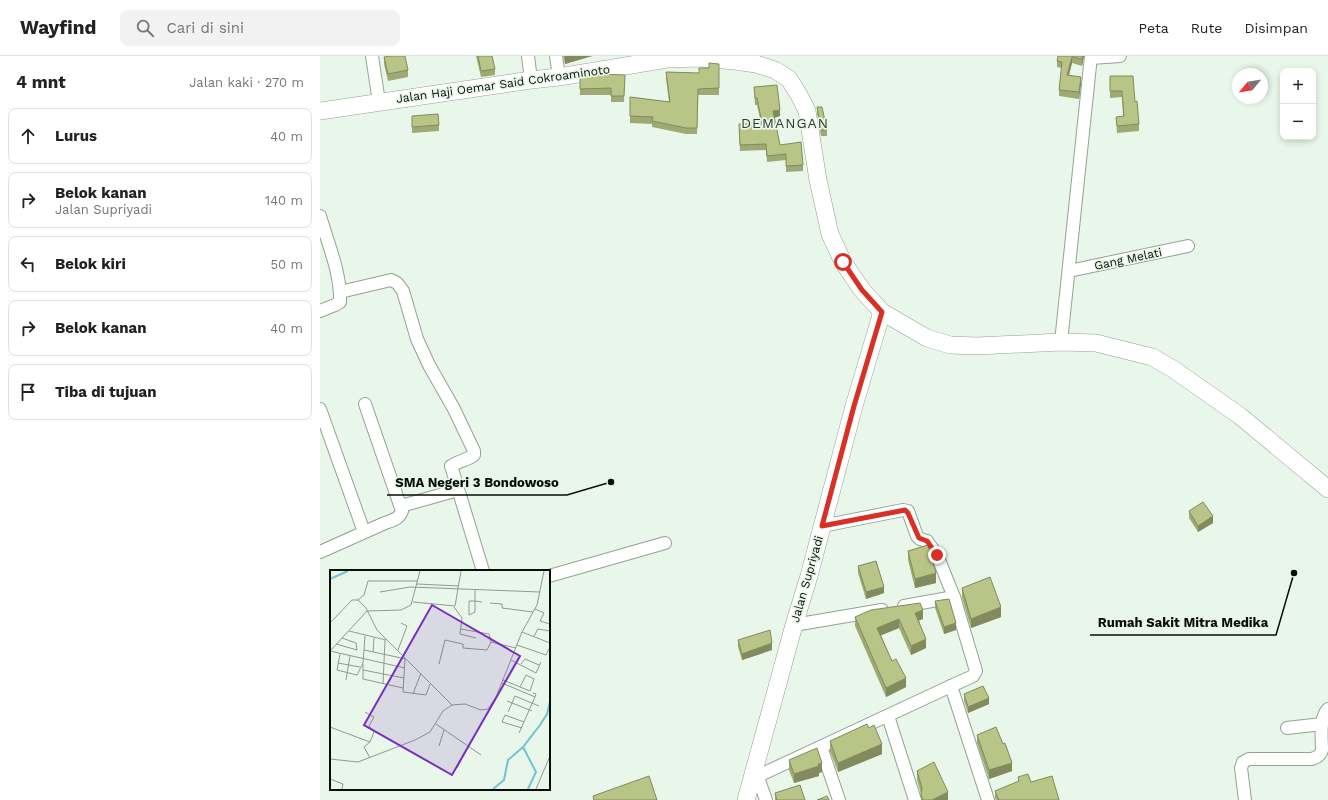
<!DOCTYPE html>
<html lang="id">
<head>
<meta charset="utf-8">
<style>
  body { margin:0; font-family:"Work Sans",sans-serif; background:#f2f2f2; color:#222 }
  .controls { position:absolute; right:12px; top:12px; display:grid; overflow:hidden; border-radius:8px; box-shadow:0 2px 6px #0003 }
  .controls button { width:36px; height:36px; display:grid; place-items:center; padding:0; border:0; border-bottom:1px solid #e0e0e0; background:#fff; color:#222; font:20px sans-serif }
  .compass { position:absolute; left:912px; top:12px; width:36px; height:36px; border-radius:50%; background:#fff; box-shadow:0 2px 6px #0003; rotate:240deg }
  .stop { position:absolute; width:12px; height:12px; margin:-9px; border:3px solid #d93025; border-radius:50%; background:#fff }
  .stop.end { background:#d93025; border-color:#fff; box-shadow:0 1px 4px #0008 }
  .list { margin:0; padding:0; list-style:none }
  h2 { display:flex; justify-content:space-between; align-items:center; height:52px; margin:0; padding:0 16px; font-size:17px }
  h2 small { font-size:13px; font-weight:400; color:#767676 }
  .list li { display:grid; grid-template-columns:26px 1fr auto; gap:12px; align-items:center; box-sizing:border-box; height:56px; margin:0 8px 8px; padding:0 8px; border:1px solid #e0e0e0; border-radius:8px }
  .list b { display:block; font-size:15px; white-space:nowrap }
  .list p { margin:0; font-size:13px; white-space:nowrap; color:#767676 }
  .list em { font-size:13px; font-style:normal; color:#767676 }
  .icon { flex:none; width:22px; height:22px; fill:none; stroke:currentColor; stroke-width:2; stroke-linecap:round; stroke-linejoin:round }
  .map { position:relative; flex:none; width:1008px; height:744px; overflow:hidden }
  header { display:flex; align-items:center; gap:24px; box-sizing:border-box; height:56px; padding:0 20px; background:#fff; border-bottom:1px solid #e0e0e0 }
  header strong { font-size:19px }
  nav { display:flex; gap:22px; margin-inline-start:auto; font-size:14px }
  .search { width:280px; height:36px; background:#f2f2f2; display:flex; align-items:center; gap:10px; box-sizing:border-box; padding:0 14px; border-radius:8px; color:#767676; font-size:15px }
  main { display:flex }
  aside { flex:1; background:#fff }
  .map>svg:first-child { display:block }
  .lines { fill:none; stroke-linecap:round; stroke-linejoin:round }
  .street-casing { stroke:#94a195; stroke-width:14 }
  .secondary-casing { stroke:#94a195; stroke-width:18 }
  .street { stroke:#fff; stroke-width:12 }
  .secondary { stroke:#fff; stroke-width:17 }
  .wall { fill:#9fa974 }
  .shaded-wall { fill:#828a5e }
  .building { fill:#b9c587; stroke:#828a5e }
  .route { stroke:#d93025; stroke-width:5 }
  .labels { text-anchor:middle; dominant-baseline:central; stroke-width:3.5; stroke-linejoin:round; paint-order:stroke }
  .street-label { font-size:12px; fill:#090d09; stroke:#e9f7ea }
  .quarter-label { font-size:14px; letter-spacing:1px; fill:#2e392f; stroke:#e9f7ea }
  .inset-river { fill:none; stroke:#70c4d0; stroke-width:2 }
  .inset-road { fill:none; stroke:#8f9990; stroke-width:1 }
  .view { fill:#7b2cbf; fill-opacity:0.15; stroke:#7b2cbf; stroke-width:2 }
  .inset-edge { fill:none; stroke:#090d09; stroke-width:2 }
  .leader { fill:none; stroke:#090d09; stroke-width:1.5 }
  .callout-dot { fill:#090d09; stroke:#e9f7ea; stroke-width:1.5 }
  .callout-label { font-size:13px; text-anchor:middle; font-weight:bold; fill:#090d09; stroke:#e9f7ea; stroke-width:3.5; stroke-linejoin:round; paint-order:stroke }
</style>
</head>
<body>
<header>
<strong>Wayfind</strong>
<div class="search"><svg class="icon" aria-label="search" viewBox="0 0 24 24"><circle cx="10" cy="10" r="6"/><path d="M15 15l6 6"/></svg>Cari di sini</div>
<nav><a>Peta</a><a>Rute</a><a>Disimpan</a></nav>
</header>
<main>
<aside>
<h2>4 mnt<small>Jalan kaki · 270 m</small></h2>
<ul class="list">
<li><svg class="icon" aria-label="ahead" viewBox="0 0 24 24"><path d="M12 20V5M6 11l6-6 6 6"/></svg><div><b>Lurus</b></div><em>40 m</em></li>
<li><svg class="icon" aria-label="right" viewBox="0 0 24 24"><path d="M7 20v-9h11M14 6l5 5-5 5"/></svg><div><b>Belok kanan</b><p>Jalan Supriyadi</p></div><em>140 m</em></li>
<li><svg class="icon" aria-label="left" viewBox="0 0 24 24"><path d="M17 20v-9H6M10 6l-5 5 5 5"/></svg><div><b>Belok kiri</b></div><em>50 m</em></li>
<li><svg class="icon" aria-label="right" viewBox="0 0 24 24"><path d="M7 20v-9h11M14 6l5 5-5 5"/></svg><div><b>Belok kanan</b></div><em>40 m</em></li>
<li><svg class="icon" aria-label="arrive" viewBox="0 0 24 24"><path d="M6 21V4h12l-3 4 3 4H6"/></svg><div><b>Tiba di tujuan</b></div></li>
</ul>
</aside>
<div class="map">
<svg width="1008" height="744" viewBox="0 0 1008 744">
  <rect width="100%" height="100%" fill="#e9f7ea"/>
  <g class="lines">
    <defs>
      <g id="street">
        <polyline points="52,0 59,46"/>
        <polyline points="208,0 211,24"/>
        <polyline points="236,0 239,21"/>
        <polyline points="771,2 800,0"/>
        <path d="M0,160C8,188 21,217 20,246L15,249L0,255"/>
        <polyline points="749,215 868,190"/>
        <path d="M20,236L71,224L77,227L83,235L97,283L109,309L134,353L154,395V399C147,404 139,405 131,410L132,413L163,515"/>
        <polyline points="741,286 771,0"/>
        <polyline points="0,353 44,476"/>
        <polyline points="81,450 138,434"/>
        <path d="M0,496L65,467C73,464 79,463 82,455L45,348"/>
        <polyline points="229,520 345,487"/>
        <polyline points="584,550 634,541"/>
        <polyline points="474,569 562,554"/>
        <polyline points="631,630 668,744"/>
        <polyline points="568,660 595,744"/>
        <polyline points="967,672 1002,668"/>
        <polyline points="501,691 519,744"/>
        <polyline points="435,713 446,744"/>
        <polyline points="438,720 631,630 653,620 656,615 634,541 617,499 607,485 600,483 597,480 588,455 583,454 502,470"/>
        <path d="M925,744L921,712L923,706L929,703H992C997,701 1000,700 1002,694C1002,681 999,663 1008,653"/>
      </g>
      <g id="secondary">
        <polyline points="0,55 211,24 239,21 347,3 380,2 415,5 436,8 455,14 469,23 479,39 487,55 498,124 510,178 523,206 542,234 562,256 607,282 630,289 657,290 741,286 776,287 832,301 853,313 920,360 1008,433"/>
        <polyline points="426,744 474,569 489,520 534,350 562,256"/>
      </g>
    </defs>
    <!-- street casing -->
    <use href="#street" class="street-casing"/>
    <!-- secondary casing -->
    <use href="#secondary" class="secondary-casing"/>
    <!-- street -->
    <use href="#street" class="street"/>
    <!-- secondary -->
    <use href="#secondary" class="secondary"/>
  </g>
  <!-- wall -->
  <g class="wall">
    <polygon points="156,0 172,0 175,13 175,19 161,21"/>
    <polygon points="243,0 272,0 245,8"/>
    <polygon points="738,0 764,0 762,10 752,7 749,19 761,27 759,43 739,40 739,34 742,12 737,11 737,5"/>
    <polygon points="64,1 88,14 88,21 68,25 64,8"/>
    <polygon points="399,8 399,39 378,39 377,78 366,78 332,71 332,68 310,67 310,41 349,46 346,22 346,16 379,17"/>
    <polygon points="305,19 304,46 291,46 291,39 260,39 260,21"/>
    <polygon points="790,20 815,46 819,68 819,75 797,77 796,61 803,60 802,41 790,42"/>
    <polygon points="434,31 460,60 454,62 460,89 483,109 483,115 466,116 466,104 447,106 446,94 420,95 419,74 441,67 437,49 435,49"/>
    <polygon points="497,51 507,74 507,80 501,80 497,57"/>
    <polygon points="92,60 119,69 119,75 92,77"/>
    <polygon points="869,455 893,467 878,476 869,462"/>
    <polygon points="588,495 616,527 595,532 588,504"/>
    <polygon points="538,510 564,537 546,543 538,517"/>
    <polygon points="642,532 681,561 651,572 642,542"/>
    <polygon points="615,545 636,574 624,578 615,552"/>
    <polygon points="535,561 603,563 599,564 606,592 591,599 579,572 561,579 572,605 586,631 566,641 535,570"/>
    <polygon points="418,584 452,594 422,604 418,591"/>
    <polygon points="644,638 669,648 648,657 644,645"/>
    <polygon points="549,672 562,698 518,716 510,695 510,685"/>
    <polygon points="657,679 692,715 669,723 657,687"/>
    <polygon points="469,704 502,716 499,717 499,720 474,727 469,714"/>
    <polygon points="597,715 628,744 601,744 601,738 597,724"/>
    <polygon points="698,721 711,726 739,744 676,744 675,742 675,735 698,726"/>
    <polygon points="455,737 485,744 455,744"/>
  </g>
  <!-- shaded-wall -->
  <g class="shaded-wall">
    <polygon points="245,0 272,0 245,8"/>
    <polygon points="763,0 764,0 762,10 762,3"/>
    <polygon points="752,1 752,7 747,25 747,19"/>
    <polygon points="761,21 761,27 759,43 759,36"/>
    <polygon points="460,54 460,60 453,62 453,55"/>
    <polygon points="893,460 893,467 878,476 878,470"/>
    <polygon points="616,517 616,527 595,532 595,523"/>
    <polygon points="564,531 564,537 546,543 546,536"/>
    <polygon points="681,551 681,561 651,572 651,563"/>
    <polygon points="603,554 603,563 595,566 595,557"/>
    <polygon points="579,563 579,572 557,581 557,572"/>
    <polygon points="636,567 636,574 624,578 624,571"/>
    <polygon points="606,583 606,592 591,599 591,590"/>
    <polygon points="452,587 452,594 422,604 422,598"/>
    <polygon points="586,622 586,631 566,641 566,632"/>
    <polygon points="669,642 669,648 648,657 648,651"/>
    <polygon points="562,688 562,698 518,716 518,707"/>
    <polygon points="502,707 502,716 499,717 499,720 474,727 474,718"/>
    <polygon points="692,707 692,715 669,723 669,714"/>
    <polygon points="628,736 628,744 612,744"/>
  </g>
  <!-- building -->
  <g class="building">
    <polygon points="70,0 85,0 88,14 68,18 64,1"/>
    <polygon points="158,0 172,0 175,13 161,15"/>
    <polygon points="738,0 763,0 762,3 752,1 747,19 761,21 759,36 739,34 742,6 737,5"/>
    <polygon points="389,7 399,8 399,32 378,33 377,72 366,72 332,65 333,61 310,60 310,41 350,46 346,16 379,17 379,12 389,12"/>
    <polygon points="282,18 305,19 304,40 291,40 291,32 260,33 260,21"/>
    <polygon points="790,20 813,20 815,46 817,45 819,68 797,70 796,61 804,60 802,35 790,35"/>
    <polygon points="457,29 460,54 453,55 460,89 481,86 483,109 466,110 466,98 447,100 446,88 420,89 419,68 442,67 437,42 435,42 434,31"/>
    <polygon points="497,51 502,51 507,74 501,74"/>
    <polygon points="118,58 119,69 92,71 92,60"/>
    <polygon points="883,446 893,460 878,470 869,455"/>
    <polygon points="608,489 616,517 595,523 588,495"/>
    <polygon points="556,505 564,531 546,536 538,510"/>
    <polygon points="670,521 681,551 651,563 642,532"/>
    <polygon points="629,543 636,567 624,571 615,545"/>
    <polygon points="600,547 603,554 595,557 606,583 591,590 579,563 557,572 572,605 576,603 586,622 566,632 535,561 551,554"/>
    <polygon points="450,574 452,587 422,598 418,584"/>
    <polygon points="663,630 669,642 648,651 644,638"/>
    <polygon points="547,668 549,672 554,669 562,688 518,707 510,685"/>
    <polygon points="676,671 683,688 685,687 692,707 669,714 657,679"/>
    <polygon points="497,692 502,707 498,708 499,710 474,718 469,704"/>
    <polygon points="614,706 628,736 612,744 603,744 601,739 602,732 597,715"/>
    <polygon points="708,718 711,726 732,720 739,744 679,744 675,735 699,725 698,721"/>
    <polygon points="329,720 337,744 274,744 273,740"/>
    <polygon points="480,729 485,744 457,744 455,737"/>
    <polygon points="507,740 509,744 497,744"/>
  </g>
  <g class="lines">
    <!-- route -->
    <polyline class="route" points="523,206 542,234 562,256 534,350 502,470 585,454 588,457 599,482 607,485 617,499"/>
  </g>
  <g class="labels">
    <!-- street labels -->
    <g class="street-label">
      <text transform="translate(183 28) rotate(-8)">Jalan Haji Oemar Said Cokroaminoto</text>
      <text transform="translate(808 203) rotate(-12)">Gang Melati</text>
      <text transform="translate(487 523) rotate(-74)">Jalan Supriyadi</text>
    </g>
    <!-- quarter labels -->
    <g class="quarter-label">
      <text x="465" y="67">DEMANGAN</text>
    </g>
  </g>
  <!-- overview -->
  <g transform="translate(10 514)">
    <rect width="220" height="220" fill="#e9f7ea"/>
    <path class="inset-river" d="M0,9L18,1M193,177L206,202L198,219M163,219L174,210L178,190L193,177L210,155L217,144L220,132"/>
    <path class="inset-road" d="M87,14L129,16M145,20V42L139,45V31H145L152,32M50,22L80,17L210,22M28,30L34,25L38,11H88M83,32L125,36L131,1M160,33L172,34V38L203,42M124,37L132,48L130,64L146,68M36,38L47,60L122,135M205,39L214,43L210,51L220,54M0,53L22,30H28L36,38M131,59L159,64L161,72L186,78M19,61L56,70M192,62L220,73M204,66L208,59L220,61M6,74L27,80L26,73L12,68M187,75L216,85L220,77M34,80L76,89M68,80L77,56L71,53M0,81L75,98M0,81L37,41L71,40L81,35L90,1M43,82L44,68M10,84L7,100L27,105L33,93L35,66M75,89L73,122L96,125L100,114M181,90L206,103L211,92M8,93L30,97M33,94V109L73,118M109,94L115,70L133,74V78L157,80L161,72M191,94L195,89L209,95M33,100L74,108M16,110L20,86M173,110L190,117L200,121L204,109L196,105L190,117M172,113L205,127M53,114L55,70M83,124L91,103M177,131L202,141M35,142L44,147L39,156L44,162L40,172M178,142L185,126L209,136M106,154L151,185M0,157L40,172L34,177L40,188M192,158L172,152L175,145L194,152M189,163L205,127L206,124L203,123M109,176L114,160M0,189L28,192L85,170L100,162L113,141L122,135L135,134L151,140L158,139L166,127L192,62L207,35L214,1M127,198L138,177M0,209L13,214L12,219M206,219L220,186"/>
    <path class="view" d="M102,35L190,86L122,205L34,155Z"/>
    <rect width="220" height="220" class="inset-edge"/>
  </g>
  <!-- callouts -->
  <path class="leader" d="M291 426L247 439H67M974 517L956 579H770"/>
  <g class="callout-dot">
    <circle cx="291" cy="426" r="4"/>
    <circle cx="974" cy="517" r="4"/>
  </g>
  <g class="callout-label">
    <text x="157" y="431">SMA Negeri 3 Bondowoso</text>
    <text x="863" y="571">Rumah Sakit Mitra Medika</text>
  </g>
</svg>
<div class="controls">
<button>+</button>
<button>−</button>
</div>
<svg class="compass" viewBox="-18 -18 36 36"><path d="M0-13l5 13h-10z" fill="#e53935"/><path d="M0 13l5-13h-10z" fill="#767676"/></svg>
<div class="stop" style="left:523px;top:206px"></div>
<div class="stop end" style="left:617px;top:499px"></div>
</div>
</main>
</body>
</html>
